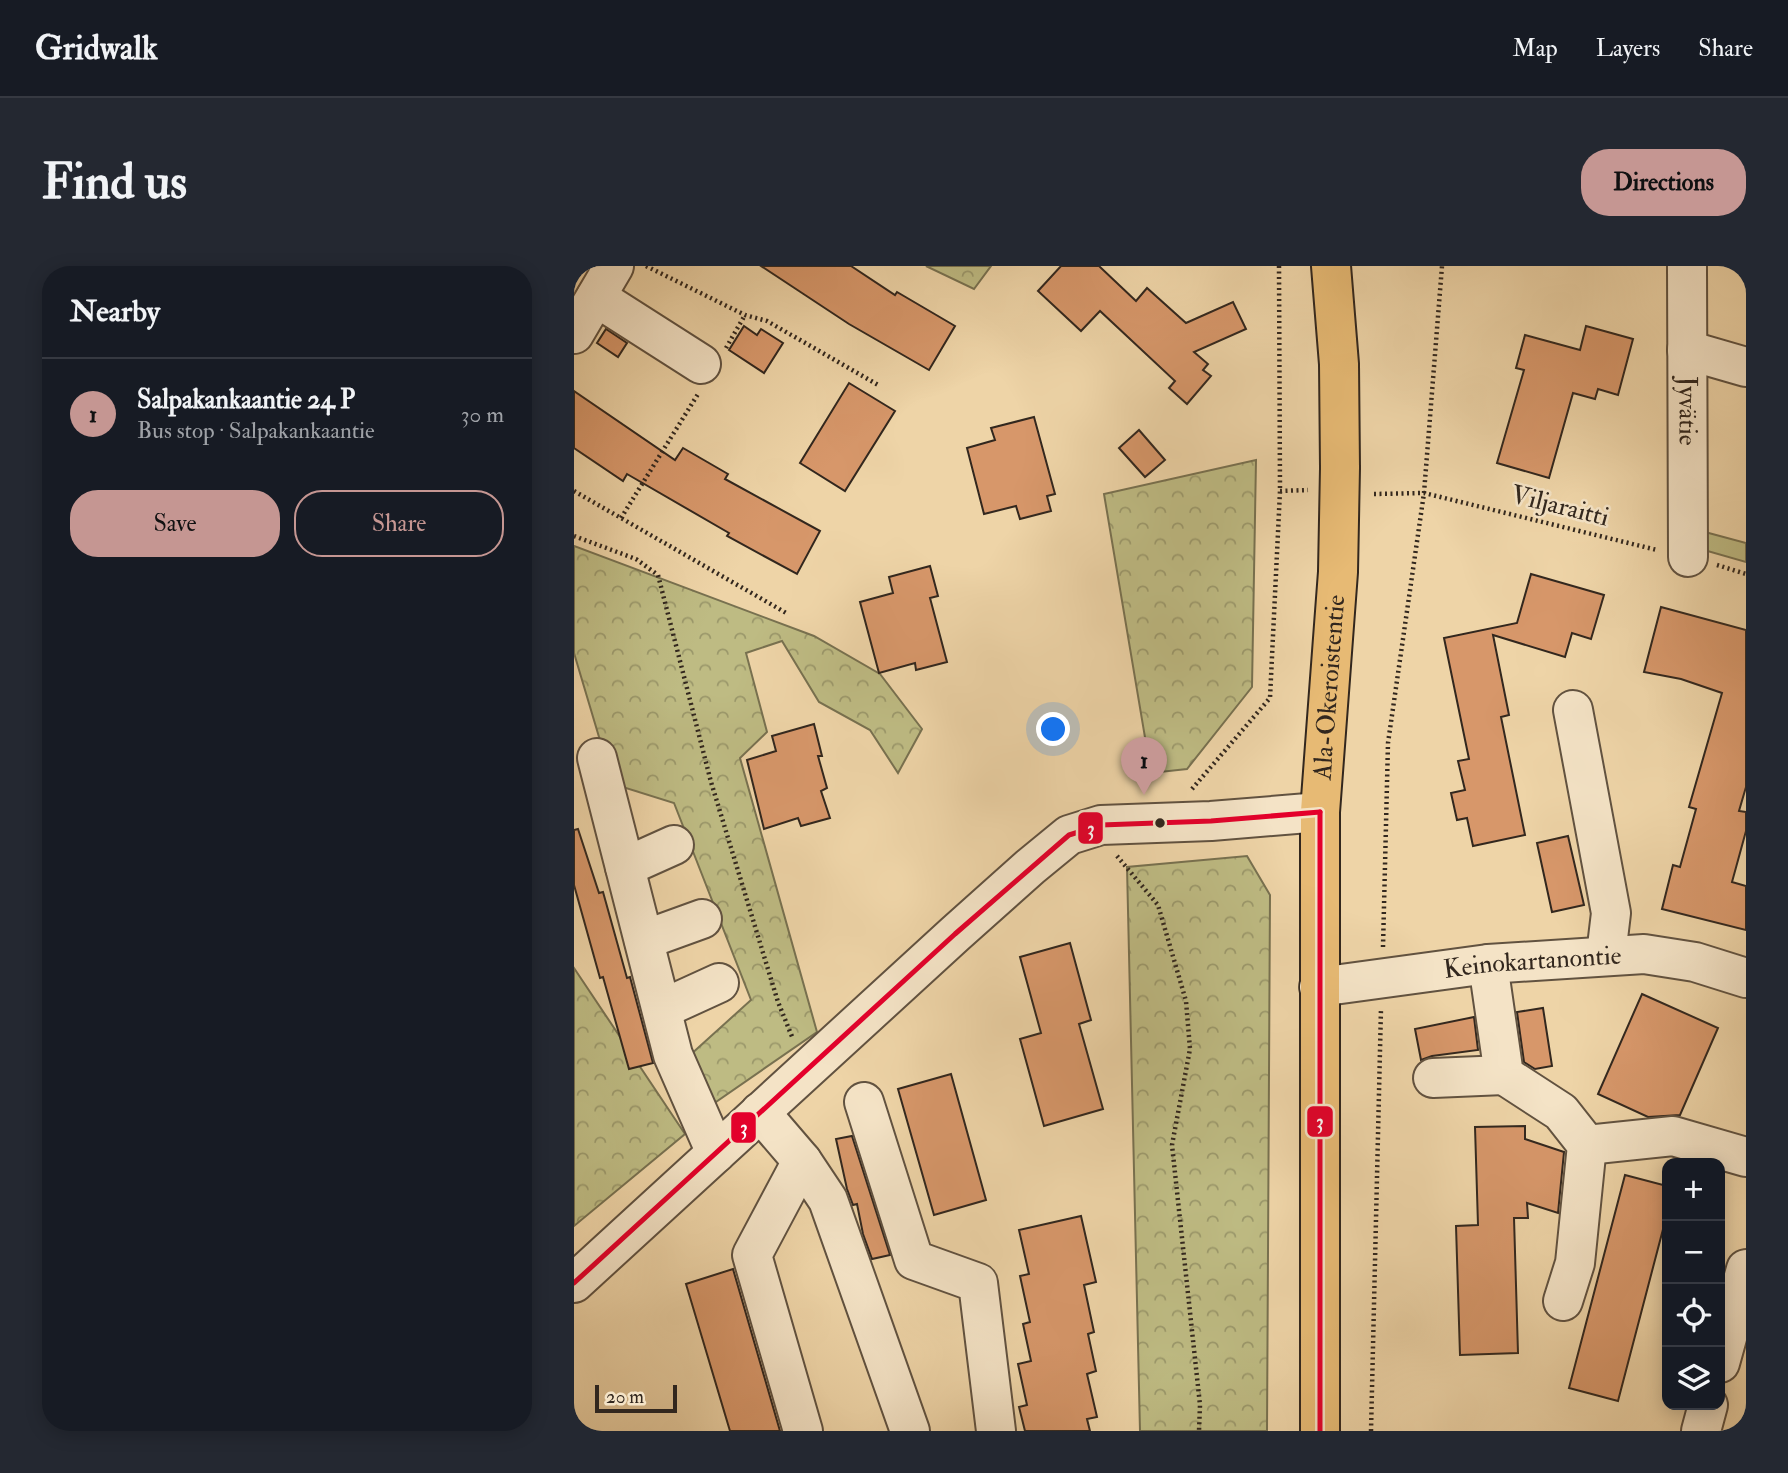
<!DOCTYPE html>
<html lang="en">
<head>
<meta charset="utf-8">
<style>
  body { margin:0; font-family:"IM FELL Double Pica",serif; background:#242831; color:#f1f3f6 }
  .controls { position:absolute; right:21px; bottom:21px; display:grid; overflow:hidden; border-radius:14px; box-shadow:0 4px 18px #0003 }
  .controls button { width:63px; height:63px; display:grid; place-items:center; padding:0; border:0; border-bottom:2px solid #363941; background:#171b24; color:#f1f3f6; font:35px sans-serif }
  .scale { position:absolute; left:21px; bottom:18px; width:82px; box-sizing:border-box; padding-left:7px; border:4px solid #32271e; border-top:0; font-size:19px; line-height:24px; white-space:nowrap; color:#32271e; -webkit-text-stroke:5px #f4e3c6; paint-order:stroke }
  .you { position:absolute; left:480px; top:464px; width:24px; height:24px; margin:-18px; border:5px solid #fff; border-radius:50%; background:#1a73e8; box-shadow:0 0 0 10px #1a73e833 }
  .badge { display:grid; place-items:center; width:46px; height:46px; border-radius:50%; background:#c59692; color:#111; font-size:23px; font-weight:700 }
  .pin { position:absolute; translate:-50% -58px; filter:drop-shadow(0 2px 4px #0008) }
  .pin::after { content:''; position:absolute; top:37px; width:24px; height:21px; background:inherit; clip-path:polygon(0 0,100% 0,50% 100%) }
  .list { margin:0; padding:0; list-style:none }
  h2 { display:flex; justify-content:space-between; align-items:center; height:91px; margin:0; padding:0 28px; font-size:30px }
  h2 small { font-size:23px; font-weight:400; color:#9ea1a6 }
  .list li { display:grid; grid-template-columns:46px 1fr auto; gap:21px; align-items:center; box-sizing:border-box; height:112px; padding:0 28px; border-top:2px solid #363941 }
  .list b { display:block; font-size:26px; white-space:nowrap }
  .list p { margin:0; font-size:23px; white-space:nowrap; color:#9ea1a6 }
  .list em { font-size:23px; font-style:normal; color:#9ea1a6 }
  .actions { display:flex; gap:14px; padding:21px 28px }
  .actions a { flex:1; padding:16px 0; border:2px solid #c59692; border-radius:28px; text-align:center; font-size:24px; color:#c59692 }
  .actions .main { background:#c59692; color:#111 }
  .icon { flex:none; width:38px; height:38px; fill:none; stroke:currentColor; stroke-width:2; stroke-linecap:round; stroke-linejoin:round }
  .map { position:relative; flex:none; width:1172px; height:1165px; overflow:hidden; border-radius:28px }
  header { display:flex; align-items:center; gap:42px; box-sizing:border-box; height:98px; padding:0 35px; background:#171b24; border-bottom:2px solid #363941 }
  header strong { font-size:33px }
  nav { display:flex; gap:38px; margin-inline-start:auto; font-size:24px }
  .intro { display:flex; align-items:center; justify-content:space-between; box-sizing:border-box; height:168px; padding:0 42px }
  h1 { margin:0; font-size:49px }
  .button { padding:18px 32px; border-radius:28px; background:#c59692; color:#111; font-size:24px; font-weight:700 }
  main { display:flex; gap:42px; padding:0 42px }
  aside { flex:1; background:#171b24; border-radius:28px; box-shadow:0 4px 18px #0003 }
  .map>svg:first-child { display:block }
  .green { fill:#bebb83; stroke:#787150; stroke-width:2 }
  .forest { fill:url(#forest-crowns); stroke:#787150; stroke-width:2 }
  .building { fill:#d7976a; stroke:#32271e; stroke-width:2 }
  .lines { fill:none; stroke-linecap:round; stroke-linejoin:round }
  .minor-casing { stroke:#615240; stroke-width:42 }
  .major-casing { stroke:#32271e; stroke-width:42 }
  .path { stroke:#32271e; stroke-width:4.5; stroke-dasharray:2 3.5; stroke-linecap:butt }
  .minor { stroke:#f4e3c6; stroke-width:38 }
  .major { stroke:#e7ba74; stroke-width:38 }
  .bus-1-casing { stroke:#f4e3c6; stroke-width:10 }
  .bus-1 { stroke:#e4002b; stroke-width:5 }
  .bus-dot { fill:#32271e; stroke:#f4e3c6; stroke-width:2.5 }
  .labels { text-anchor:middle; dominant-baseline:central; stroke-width:5; stroke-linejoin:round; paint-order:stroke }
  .street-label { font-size:26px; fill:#32271e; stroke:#f4e3c6 }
  .line-badge { stroke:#f4e3c6; stroke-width:2.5 }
  .badge-label { font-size:19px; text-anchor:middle; font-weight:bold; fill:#fff }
</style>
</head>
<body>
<header>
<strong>Gridwalk</strong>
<nav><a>Map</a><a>Layers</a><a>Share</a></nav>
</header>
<div class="intro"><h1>Find us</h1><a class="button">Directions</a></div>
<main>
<aside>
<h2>Nearby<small></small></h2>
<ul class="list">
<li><span class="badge">1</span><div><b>Salpakankaantie 24 P</b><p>Bus stop · Salpakankaantie</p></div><em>30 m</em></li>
</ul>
<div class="actions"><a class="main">Save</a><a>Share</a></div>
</aside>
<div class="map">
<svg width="1172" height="1165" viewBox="0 0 1172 1165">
  <defs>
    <pattern id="forest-crowns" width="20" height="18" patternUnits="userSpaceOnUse" patternTransform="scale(1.75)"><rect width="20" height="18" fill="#bebb83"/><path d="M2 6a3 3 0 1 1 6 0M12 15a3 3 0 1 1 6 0" fill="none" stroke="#9b986b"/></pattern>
  </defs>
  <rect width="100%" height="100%" fill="#eed4a7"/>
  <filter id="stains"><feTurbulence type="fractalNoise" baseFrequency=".00286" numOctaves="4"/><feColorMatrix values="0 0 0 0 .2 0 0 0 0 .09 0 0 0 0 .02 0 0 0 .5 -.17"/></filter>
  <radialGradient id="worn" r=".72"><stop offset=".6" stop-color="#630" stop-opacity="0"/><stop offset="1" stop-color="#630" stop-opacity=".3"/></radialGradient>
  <!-- green -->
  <polygon class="green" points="1131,266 1172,277 1172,296 1130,284"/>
  <!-- forest -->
  <g class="forest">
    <polygon points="352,0 417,0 400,23"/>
    <polygon points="682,194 678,421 613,503 577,507 530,228"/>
    <polygon points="0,280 240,370 306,408 348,463 324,507 296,464 245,436 208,375 172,387 193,466 166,492 243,766 139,838 115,790 177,734 100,537 39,518 0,387"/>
    <polygon points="673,590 696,629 693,1165 566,1165 553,601"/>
    <polygon points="0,702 111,868 0,960"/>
  </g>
  <!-- building -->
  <g class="building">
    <polygon points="187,0 277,0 321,29 323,26 381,60 355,104 275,58"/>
    <polygon points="487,0 525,0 562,35 573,22 612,57 659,36 672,63 620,86 634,98 629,104 637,110 613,138 595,122 601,115 526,45 507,65 464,25"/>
    <polygon points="170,60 183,69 187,63 209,77 190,107 155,84"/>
    <polygon points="1012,60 1059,73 1044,129 1024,123 1021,133 999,127 975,212 923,197 950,104 942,102 951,69 1006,84"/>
    <polygon points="32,63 53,77 44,91 23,77"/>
    <polygon points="275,117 321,145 271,225 226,197"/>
    <polygon points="0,125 101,194 109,182 154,208 151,213 246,265 223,308 153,270 155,267 53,208 49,215 0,182"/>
    <polygon points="460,151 481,228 473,230 477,245 446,253 442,240 410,248 393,182 421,174 417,162"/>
    <polygon points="565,164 591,194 571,211 545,182"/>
    <polygon points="356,300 364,330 356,332 373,396 342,404 341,397 305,407 286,336 319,327 315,311"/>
    <polygon points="957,308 1030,329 1017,373 998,367 991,391 919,369 935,449 927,451 951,569 899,580 893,552 883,554 877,527 891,524 884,495 895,493 870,372 943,357"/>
    <polygon points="1087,341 1172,364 1172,521 1165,545 1172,546 1172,565 1158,616 1172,620 1172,664 1088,643 1099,599 1106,601 1122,543 1115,541 1148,427 1107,413 1070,406"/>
    <polygon points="240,458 248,490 244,490 253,522 247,525 256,552 227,560 224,552 190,563 173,494 202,485 198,470"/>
    <polygon points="4,563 25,627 29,626 53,712 56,711 79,797 55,803 29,711 26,712 0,619 0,564"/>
    <polygon points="994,570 1010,639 978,646 963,577"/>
    <polygon points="496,677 517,754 505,758 529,843 470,860 446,773 467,767 446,691"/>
    <polygon points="1068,728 1144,762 1106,849 1074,851 1024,828"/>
    <polygon points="969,742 978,800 961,803 950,796 943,746"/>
    <polygon points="900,751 904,784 858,790 847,794 841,763"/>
    <polygon points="377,808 412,934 360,949 324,823"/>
    <polygon points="951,860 951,873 990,886 984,947 953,937 954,952 940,952 944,1087 886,1089 882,960 904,959 901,861"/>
    <polygon points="278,870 316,989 298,993 289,968 283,938 279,939 273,923 262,873"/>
    <polygon points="1051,909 1093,920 1093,948 1044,1135 995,1122"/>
    <polygon points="507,950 522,1016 510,1019 520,1066 514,1068 522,1105 513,1108 523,1151 513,1153 516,1165 451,1165 445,1141 453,1139 444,1098 457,1095 449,1058 456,1056 446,1010 455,1008 445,964"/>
    <polygon points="159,1003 206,1165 156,1165 112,1018"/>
  </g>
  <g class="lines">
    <defs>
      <g id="minor">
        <path id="s1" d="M1113,0L1114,291"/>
        <polyline points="22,31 127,98"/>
        <polyline points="0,68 40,0"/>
        <polyline points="1113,84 1172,101"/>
        <polyline points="999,444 1037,647 1032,689"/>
        <polyline points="23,492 99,789 142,887"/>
        <polyline points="51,601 100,579"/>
        <polyline points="70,674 128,653"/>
        <polyline points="914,698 930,809 987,846 1013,879 1001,997 989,1035"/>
        <path id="s2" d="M745,721L914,698L1070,688L1121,696L1172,712"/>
        <polyline points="88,743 145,717"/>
        <polyline points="859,812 930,809"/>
        <polyline points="290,836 340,994 404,1017 422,1165"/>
        <polyline points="186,846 228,895 254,934 336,1165"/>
        <polyline points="1013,879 1099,870 1172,891"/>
        <polyline points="228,895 178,989 229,1165"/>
        <polyline points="0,1017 381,668 456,601 495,569 527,559 637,555 746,546"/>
        <polyline points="1146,1097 1172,1003"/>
        <polyline points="1127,1165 1134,1139"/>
      </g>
      <g id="major">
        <path id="s3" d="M746,1165V546L764,306L766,202L765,98L757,0"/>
      </g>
    </defs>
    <!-- minor casing -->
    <use href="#minor" class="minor-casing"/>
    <!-- major casing -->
    <use href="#major" class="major-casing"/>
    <!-- path -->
    <g class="path">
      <polyline points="72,0 171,49 193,55 306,120"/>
      <polyline points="152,82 171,49"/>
      <polyline points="0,225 214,348"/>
      <polyline points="706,225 734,224"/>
      <polyline points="800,228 850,227 1083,284"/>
      <polyline points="47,252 124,128"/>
      <polyline points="0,270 62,293 84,309 137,516 204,736 219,773"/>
      <polyline points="1143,299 1172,308"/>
      <polyline points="618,523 696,432 706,225 705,0"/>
      <polyline points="543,590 584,639 612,735 616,783 598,879 626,1139 625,1165"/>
      <polyline points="809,681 814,477 850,227 868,0"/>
      <polyline points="797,1165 807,742"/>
    </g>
    <!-- minor -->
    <use href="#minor" class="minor"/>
    <!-- major -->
    <use href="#major" class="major"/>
    <defs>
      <g id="bus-1">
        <polyline points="746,546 746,1165"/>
        <polyline points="0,1017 381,668 495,569 527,559 637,555 746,546"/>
      </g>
    </defs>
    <!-- bus-1 casing -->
    <use href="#bus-1" class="bus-1-casing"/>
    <!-- bus-1 -->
    <use href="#bus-1" class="bus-1"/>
  </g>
  <!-- markers -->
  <circle class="bus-dot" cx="586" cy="557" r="6"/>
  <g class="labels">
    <!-- street labels -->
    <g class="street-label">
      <text stroke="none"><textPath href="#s1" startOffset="145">Jyvätie</textPath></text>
      <text transform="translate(986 240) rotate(14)">Viljaraitti</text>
      <text stroke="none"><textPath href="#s3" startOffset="744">Ala-Okeroistentie</textPath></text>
      <text stroke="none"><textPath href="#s2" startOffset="215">Keinokartanontie</textPath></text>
    </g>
  </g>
  <g class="line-badge">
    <rect x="503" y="545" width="27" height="34" rx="7" fill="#e4002b"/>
    <rect x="732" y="839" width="28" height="33" rx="7" fill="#e4002b"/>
    <rect x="156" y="845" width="27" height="33" rx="7" fill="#e4002b"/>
  </g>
  <g class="badge-label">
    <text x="517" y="569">3</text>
    <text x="746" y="862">3</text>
    <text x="170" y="868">3</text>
  </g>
  <rect width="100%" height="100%" filter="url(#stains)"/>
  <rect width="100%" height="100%" fill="url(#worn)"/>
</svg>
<div class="controls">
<button>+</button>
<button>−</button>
<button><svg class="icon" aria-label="locate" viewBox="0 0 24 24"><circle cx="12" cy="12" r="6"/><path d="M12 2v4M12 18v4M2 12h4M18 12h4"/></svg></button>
<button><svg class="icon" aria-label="layers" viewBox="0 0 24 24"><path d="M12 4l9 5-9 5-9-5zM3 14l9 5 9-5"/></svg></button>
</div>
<div class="scale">20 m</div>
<div class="you"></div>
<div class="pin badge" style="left:570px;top:529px">1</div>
</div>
</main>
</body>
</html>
